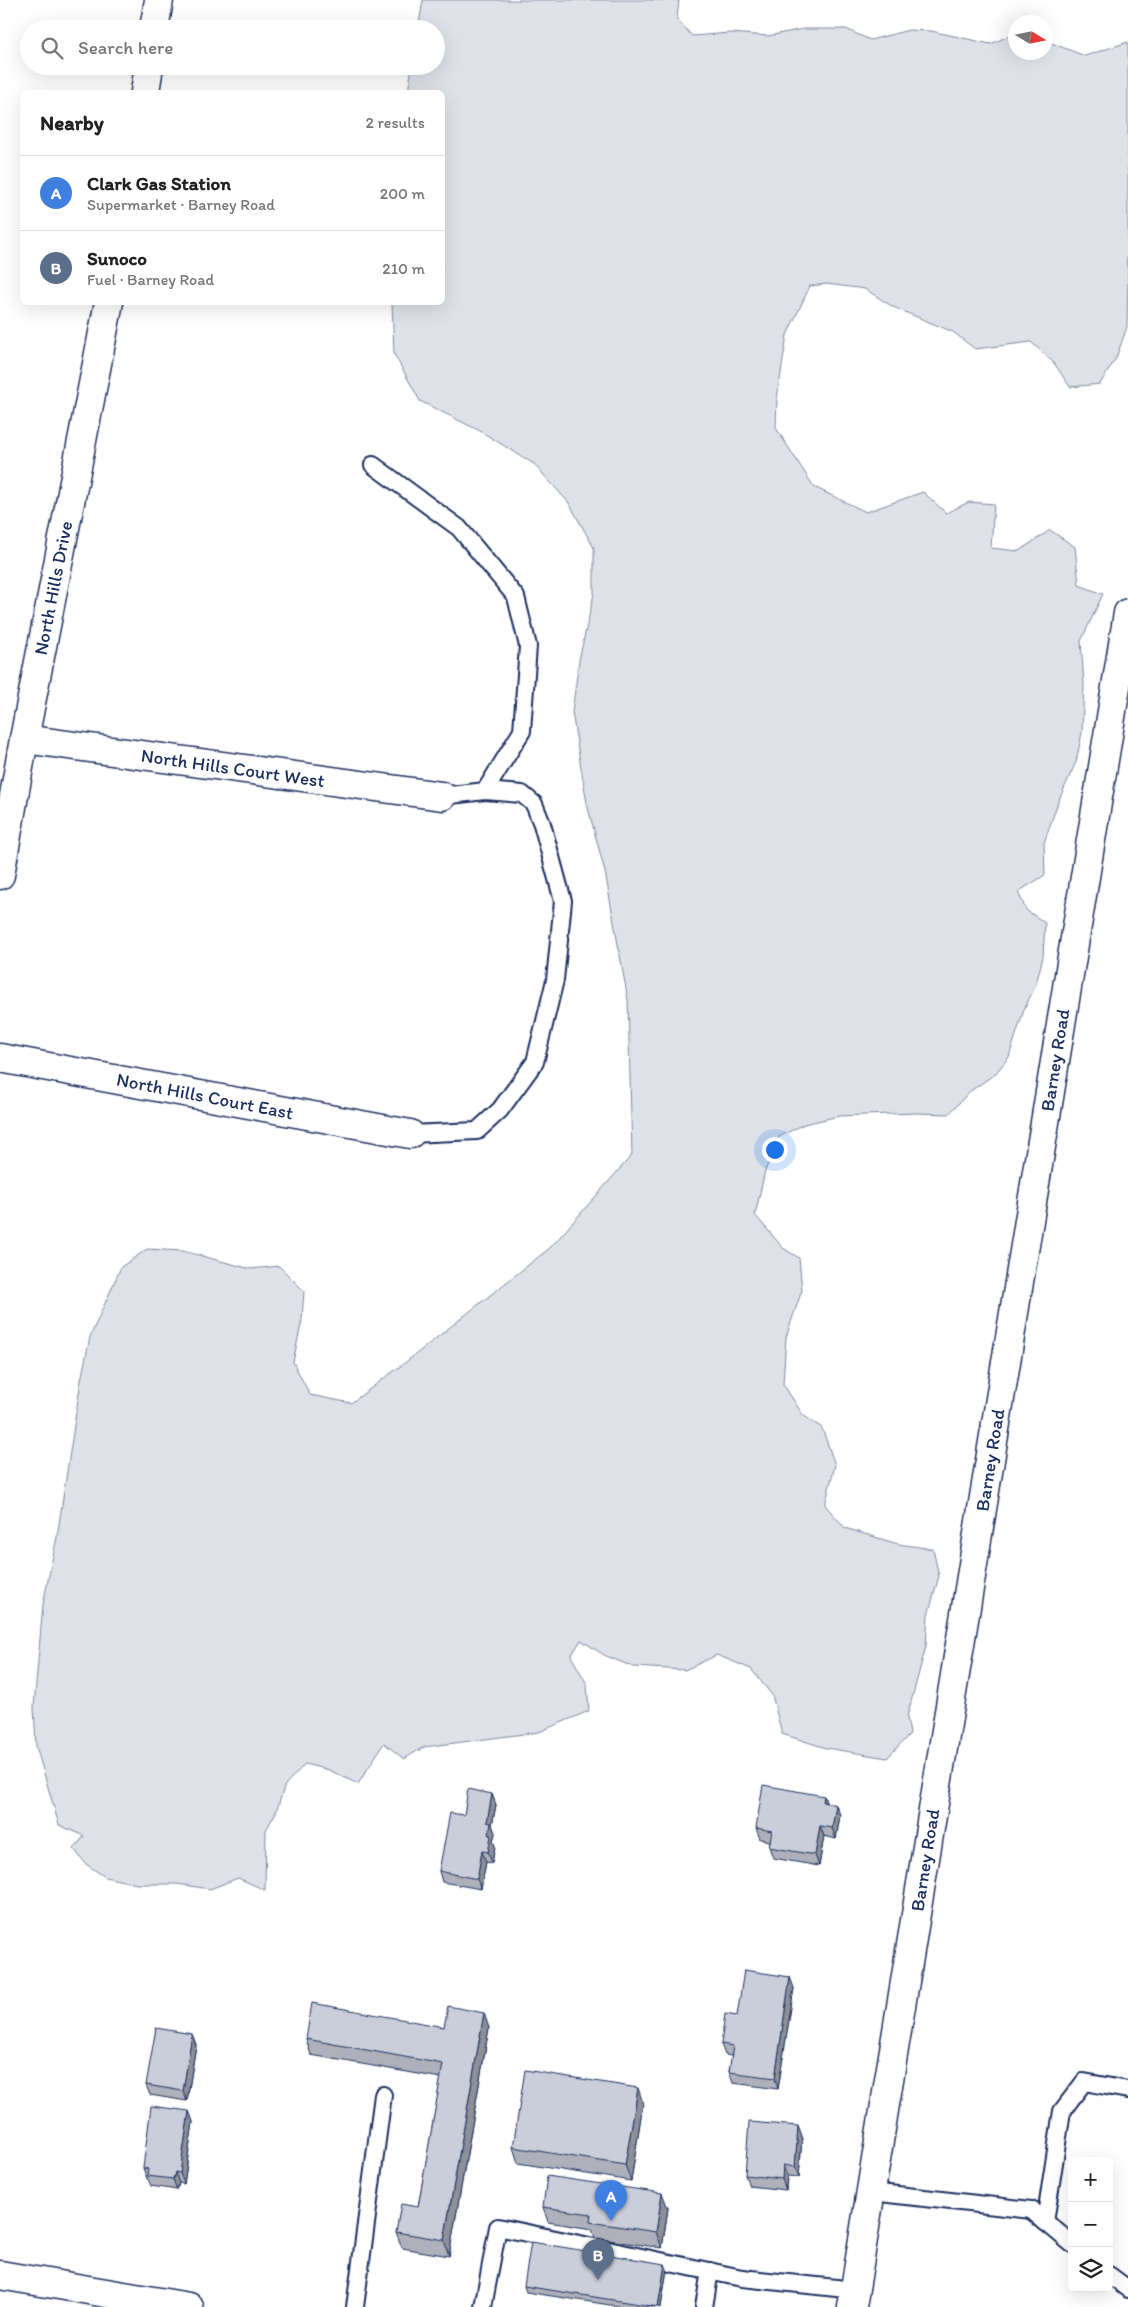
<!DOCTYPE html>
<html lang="en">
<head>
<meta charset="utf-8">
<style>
  body { margin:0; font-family:Itim,sans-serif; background:#f6f6f6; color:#222 }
  .controls { position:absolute; right:15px; bottom:15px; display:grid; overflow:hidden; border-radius:8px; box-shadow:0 5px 20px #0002 }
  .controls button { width:45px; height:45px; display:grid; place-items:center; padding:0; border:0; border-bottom:1px solid #e0e0e0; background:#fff; color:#222; font:25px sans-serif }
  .compass { position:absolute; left:1008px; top:15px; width:45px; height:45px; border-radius:50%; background:#fff; box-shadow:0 5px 20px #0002; rotate:100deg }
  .you { position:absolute; left:774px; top:1149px; width:18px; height:18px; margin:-12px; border:4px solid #fff; border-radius:50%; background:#1a73e8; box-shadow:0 0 0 8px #1a73e833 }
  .badge { display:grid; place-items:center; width:32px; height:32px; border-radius:50%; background:#db2777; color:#fff; font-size:16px; font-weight:700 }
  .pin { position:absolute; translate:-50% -41px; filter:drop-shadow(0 1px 2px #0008) }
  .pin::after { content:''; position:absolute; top:26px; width:18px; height:15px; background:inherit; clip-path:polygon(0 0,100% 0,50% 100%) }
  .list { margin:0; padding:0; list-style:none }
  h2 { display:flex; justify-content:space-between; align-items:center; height:65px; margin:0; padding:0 20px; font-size:21px }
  h2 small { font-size:16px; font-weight:400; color:#767676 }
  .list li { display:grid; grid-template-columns:32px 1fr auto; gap:15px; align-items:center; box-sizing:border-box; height:75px; padding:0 20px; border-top:1px solid #e0e0e0 }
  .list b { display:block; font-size:19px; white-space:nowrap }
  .list p { margin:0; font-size:16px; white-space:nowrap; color:#767676 }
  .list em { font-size:16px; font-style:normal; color:#767676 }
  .icon { flex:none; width:28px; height:28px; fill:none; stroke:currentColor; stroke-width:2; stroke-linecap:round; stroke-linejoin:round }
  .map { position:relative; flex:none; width:1128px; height:2307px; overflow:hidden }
  .search { position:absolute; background:#fff; box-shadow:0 5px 20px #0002; left:20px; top:20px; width:425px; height:55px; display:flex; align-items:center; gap:12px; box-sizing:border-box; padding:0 18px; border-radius:28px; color:#767676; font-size:19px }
  .panel { position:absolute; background:#fff; box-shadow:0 5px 20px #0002; left:20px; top:90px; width:425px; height:215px; border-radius:8px }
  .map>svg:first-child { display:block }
  .green { fill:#dee1e7; stroke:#7c88a2 }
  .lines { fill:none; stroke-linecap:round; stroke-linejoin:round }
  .lane-casing { stroke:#1b2f5e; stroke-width:20 }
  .street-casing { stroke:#1b2f5e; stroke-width:31 }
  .secondary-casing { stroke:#1b2f5e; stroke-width:31 }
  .primary-casing { stroke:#1b2f5e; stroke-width:31 }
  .lane { stroke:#fff; stroke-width:16 }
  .street { stroke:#fff; stroke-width:28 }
  .secondary { stroke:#fff; stroke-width:28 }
  .primary { stroke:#fff; stroke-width:28 }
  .wall { fill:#aeb1bb; stroke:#1b2f5e }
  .shaded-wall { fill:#8d9099; stroke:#1b2f5e }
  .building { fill:#caceda; stroke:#1b2f5e }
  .labels { text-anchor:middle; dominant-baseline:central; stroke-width:5; stroke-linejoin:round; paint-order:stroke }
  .street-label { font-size:19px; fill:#1b2f5e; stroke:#fff }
</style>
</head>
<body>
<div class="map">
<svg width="1128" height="2307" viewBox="0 0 1128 2307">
  <rect width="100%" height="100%" fill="#fff"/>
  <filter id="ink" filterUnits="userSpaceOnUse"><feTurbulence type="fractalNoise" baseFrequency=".02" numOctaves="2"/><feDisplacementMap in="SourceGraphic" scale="10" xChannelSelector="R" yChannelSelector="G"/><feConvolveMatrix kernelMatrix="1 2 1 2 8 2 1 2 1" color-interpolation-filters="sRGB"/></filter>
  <g filter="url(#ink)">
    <!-- green -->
    <polygon class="green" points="423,0 679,0 677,19 692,36 730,33 768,36 803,29 846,29 870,40 909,30 931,31 991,44 1015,33 1016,52 1046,52 1046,41 1085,56 1128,42 1128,253 1126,263 1128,270 1127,327 1116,358 1100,384 1070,387 1054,363 1031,342 975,349 953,332 893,307 865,289 827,284 810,286 787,335 777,398 776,428 814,487 866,512 923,492 946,513 969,502 994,504 991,548 1019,551 1050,530 1075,547 1079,585 1103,594 1081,641 1084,685 1082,733 1076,762 1058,802 1044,843 1045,875 1018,892 1026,910 1045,923 1043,957 1036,984 1024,1010 1009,1057 995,1074 969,1092 949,1114 916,1113 839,1116 804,1124 779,1137 765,1171 755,1215 783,1248 799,1258 802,1290 786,1337 783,1384 803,1415 822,1428 835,1465 825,1505 845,1528 898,1544 933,1549 939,1576 928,1615 926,1646 907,1717 910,1734 887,1758 826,1748 782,1734 772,1695 751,1669 717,1655 685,1670 633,1667 604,1655 581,1640 571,1656 587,1684 589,1711 539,1732 424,1747 404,1759 384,1743 358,1784 329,1770 305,1764 285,1785 276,1812 266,1830 265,1890 238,1878 210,1889 177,1884 137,1884 105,1877 86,1864 74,1849 84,1836 59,1825 36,1746 34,1707 43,1604 57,1537 81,1380 90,1337 121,1267 147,1249 183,1251 251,1269 279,1266 304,1291 302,1320 293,1362 310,1395 351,1403 406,1362 551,1247 632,1155 628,1000 605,872 587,804 572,712 579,660 594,594 594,548 569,503 534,464 480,431 420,401 394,354 392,303 442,302 442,92 408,92 412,66 436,66 436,29 418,29"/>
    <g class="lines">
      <defs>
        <g id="lane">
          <polyline points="373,465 459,528 516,597 528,646 522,731 485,791"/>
          <polyline points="410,1134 477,1131 500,1110 535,1062 555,980 563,901 542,824 534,804 522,794 485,791 442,796"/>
          <polyline points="871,2192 1031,2210 1072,2244"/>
          <polyline points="1045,2222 1062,2111 1084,2082 1128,2090"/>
          <polyline points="1109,2275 1128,2289"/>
          <polyline points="355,2307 383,2095"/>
          <polyline points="483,2307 498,2227 742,2278 855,2290"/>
          <polyline points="704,2307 710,2271"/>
        </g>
        <g id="street">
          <polyline points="154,29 159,0"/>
          <polyline points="145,92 149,66"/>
          <polyline points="24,739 442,796"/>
          <polyline points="0,875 24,739 109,302"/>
          <polyline points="0,1058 410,1134"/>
        </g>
        <polyline id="secondary" points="852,2307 1128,613"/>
        <polyline id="primary" points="0,2275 189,2307"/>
      </defs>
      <!-- lane casing -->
      <use href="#lane" class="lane-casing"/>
      <!-- street casing -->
      <use href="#street" class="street-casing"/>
      <!-- secondary casing -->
      <use href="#secondary" class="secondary-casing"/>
      <!-- primary casing -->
      <use href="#primary" class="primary-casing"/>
      <!-- lane -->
      <use href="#lane" class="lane"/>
      <!-- street -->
      <use href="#street" class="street"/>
      <!-- secondary -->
      <use href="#secondary" class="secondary"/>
      <!-- primary -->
      <use href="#primary" class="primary"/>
    </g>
    <!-- wall -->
    <g class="wall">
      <polygon points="492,1794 496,1805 492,1825 495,1833 493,1841 495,1846 492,1863 486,1862 481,1889 442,1882 439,1871 464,1815"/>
      <polygon points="824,1796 827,1803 836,1805 840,1815 836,1839 824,1836 819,1866 773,1858 769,1847 770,1841 760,1839 756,1828"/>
      <polygon points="794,1988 778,2089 733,2083 729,2072 732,2056 725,2055 721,2044 737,2016"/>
      <polygon points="444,2027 489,2028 449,2256 402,2248 396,2232 418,2207 441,2078 311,2055 306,2039"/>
      <polygon points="192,2034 196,2045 187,2101 150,2095 146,2085"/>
      <polygon points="643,2103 631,2181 518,2163 513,2147"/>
      <polygon points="189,2111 193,2122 184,2184 179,2183 177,2190 151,2186 148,2179 147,2179 143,2168"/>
      <polygon points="802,2137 799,2177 787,2176 786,2190 749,2186 745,2175"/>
      <polygon points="543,2207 668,2208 662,2248 595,2238 592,2229 548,2222"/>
      <polygon points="667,2269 661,2307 623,2307 526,2292 524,2286"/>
    </g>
    <!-- shaded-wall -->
    <g class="shaded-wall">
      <polygon points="492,1794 496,1805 492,1825 495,1833 493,1841 495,1846 492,1863 488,1852 489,1835 487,1822"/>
      <polygon points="824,1796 828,1807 823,1802"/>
      <polygon points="836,1805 840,1815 836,1839 832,1828"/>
      <polygon points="820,1826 824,1836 819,1866 815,1855"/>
      <polygon points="482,1851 486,1862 481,1889 477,1879"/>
      <polygon points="790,1977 794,1988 778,2089 775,2078"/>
      <polygon points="484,2013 489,2028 449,2256 444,2240"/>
      <polygon points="192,2034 196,2045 187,2101 183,2091"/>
      <polygon points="638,2088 643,2103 631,2181 625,2165"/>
      <polygon points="189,2111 193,2122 184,2184 180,2173"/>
      <polygon points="798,2126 802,2137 799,2177 795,2167"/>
      <polygon points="783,2165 787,2176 786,2190 782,2179"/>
      <polygon points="175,2172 179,2183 177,2190 173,2179"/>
      <polygon points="662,2193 668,2208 662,2248 656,2232"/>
      <polygon points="665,2264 667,2269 661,2307 658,2307"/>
    </g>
    <!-- building -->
    <g class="building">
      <polygon points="763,1785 824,1796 823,1802 836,1805 832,1828 820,1826 815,1855 769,1847 772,1831 756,1828"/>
      <polygon points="468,1789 492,1794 487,1822 491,1823 489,1835 491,1836 488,1852 482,1851 477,1879 439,1871 450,1813 464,1815"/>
      <polygon points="744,1970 790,1977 775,2078 729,2072 733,2046 721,2044 725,2014 737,2016"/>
      <polygon points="312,2003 444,2027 448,2006 484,2013 444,2240 396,2232 401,2204 418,2207 443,2064 306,2039"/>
      <polygon points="156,2028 192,2034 183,2091 146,2085"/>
      <polygon points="525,2070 638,2088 625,2165 513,2147"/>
      <polygon points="151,2106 189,2111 180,2173 175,2172 173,2179 147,2176 148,2169 143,2168"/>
      <polygon points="749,2122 798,2126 795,2167 783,2165 782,2179 745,2175"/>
      <polygon points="547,2176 662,2193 656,2232 590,2222 591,2214 543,2207"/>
      <polygon points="531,2242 665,2264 658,2307 524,2286"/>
    </g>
  </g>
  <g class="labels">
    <!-- street labels -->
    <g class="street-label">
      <text transform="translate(53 588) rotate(-79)">North Hills Drive</text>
      <text transform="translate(233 768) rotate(8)">North Hills Court West</text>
      <text transform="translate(1055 1060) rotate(-81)">Barney Road</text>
      <text transform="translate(205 1096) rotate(11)">North Hills Court East</text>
      <text transform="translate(990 1460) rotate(-81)">Barney Road</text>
      <text transform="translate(925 1860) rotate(-81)">Barney Road</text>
    </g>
  </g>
</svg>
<div class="controls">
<button>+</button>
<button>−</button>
<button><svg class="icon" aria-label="layers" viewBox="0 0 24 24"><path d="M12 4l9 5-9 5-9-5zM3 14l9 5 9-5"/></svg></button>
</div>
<svg class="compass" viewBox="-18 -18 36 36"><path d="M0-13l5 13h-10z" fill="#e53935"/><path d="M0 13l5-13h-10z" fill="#767676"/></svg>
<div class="you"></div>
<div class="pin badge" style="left:611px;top:2221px;background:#3f7fe0">A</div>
<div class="pin badge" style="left:598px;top:2280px;background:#5c6f8a">B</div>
<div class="search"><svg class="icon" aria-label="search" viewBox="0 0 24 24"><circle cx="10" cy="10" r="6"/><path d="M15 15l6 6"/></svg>Search here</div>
<section class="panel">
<h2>Nearby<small>2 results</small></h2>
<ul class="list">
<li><span class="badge" style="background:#3f7fe0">A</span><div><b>Clark Gas Station</b><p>Supermarket · Barney Road</p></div><em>200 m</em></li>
<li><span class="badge" style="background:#5c6f8a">B</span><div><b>Sunoco</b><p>Fuel · Barney Road</p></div><em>210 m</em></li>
</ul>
</section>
</div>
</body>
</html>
